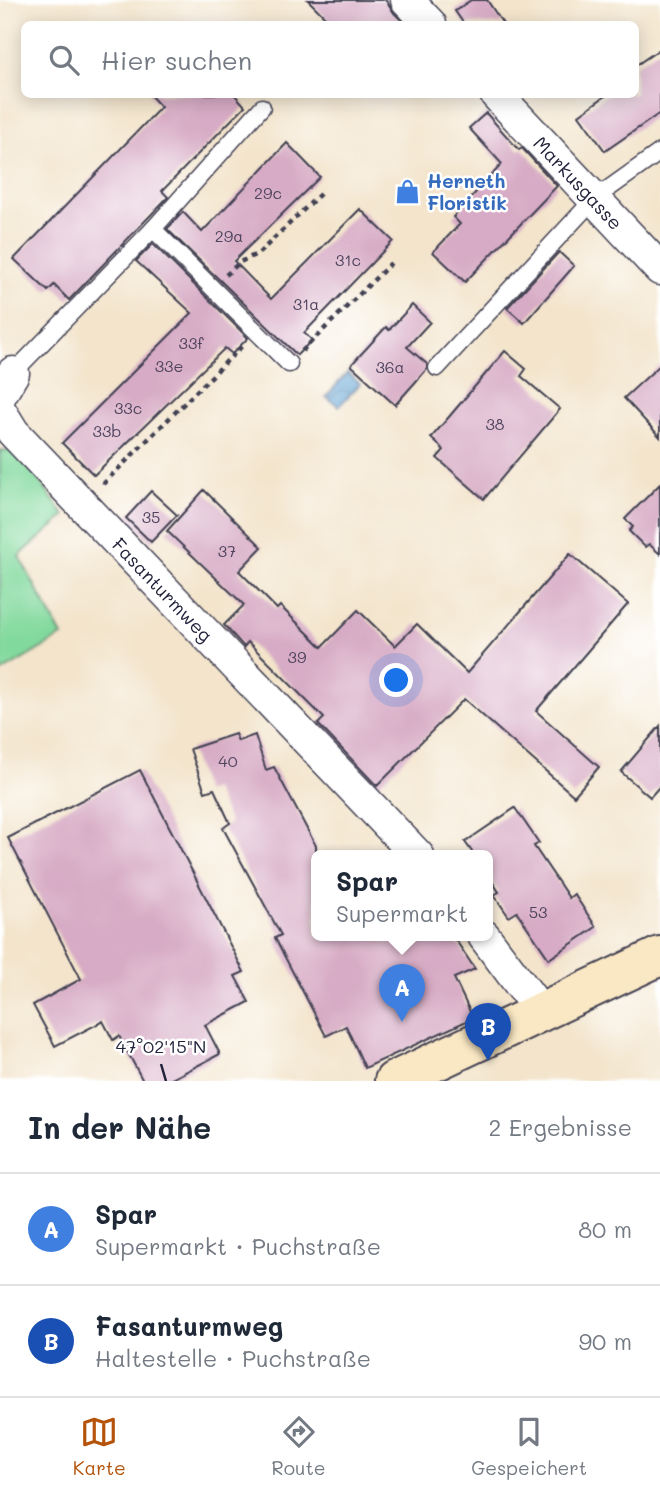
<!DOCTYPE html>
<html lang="de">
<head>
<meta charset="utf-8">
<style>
  body { margin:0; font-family:Mali,sans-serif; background:#f6f6f7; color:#1f2937 }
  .you { position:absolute; left:397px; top:681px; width:24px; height:24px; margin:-18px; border:5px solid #fff; border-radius:50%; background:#1a73e8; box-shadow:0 0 0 10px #1a73e833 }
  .badge { display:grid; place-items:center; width:46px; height:46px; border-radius:50%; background:#b45309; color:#fff; font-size:23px; font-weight:700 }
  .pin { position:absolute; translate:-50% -58px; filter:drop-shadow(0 2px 4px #0008) }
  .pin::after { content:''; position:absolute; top:37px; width:24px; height:21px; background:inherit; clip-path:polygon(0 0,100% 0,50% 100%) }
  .popup { position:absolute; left:311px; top:850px; width:182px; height:91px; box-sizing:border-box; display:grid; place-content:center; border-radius:10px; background:#fff; filter:drop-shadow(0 2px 5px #0005); font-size:23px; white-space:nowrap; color:#747a83 }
  .popup b { font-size:26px; color:#1f2937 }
  .popup::after { content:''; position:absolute; left:50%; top:100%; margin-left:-14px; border:14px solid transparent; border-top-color:#fff }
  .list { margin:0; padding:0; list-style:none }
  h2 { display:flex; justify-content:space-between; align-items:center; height:91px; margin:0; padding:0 28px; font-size:30px }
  h2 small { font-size:23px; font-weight:400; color:#747a83 }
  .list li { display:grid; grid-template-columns:46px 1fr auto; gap:21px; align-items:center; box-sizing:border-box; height:112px; padding:0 28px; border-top:2px solid #e0e1e3 }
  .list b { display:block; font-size:26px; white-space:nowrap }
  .list p { margin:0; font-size:23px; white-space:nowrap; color:#747a83 }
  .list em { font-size:23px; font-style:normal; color:#747a83 }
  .icon { flex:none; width:38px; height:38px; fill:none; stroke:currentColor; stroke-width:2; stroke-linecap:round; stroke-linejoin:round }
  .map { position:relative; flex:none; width:660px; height:1081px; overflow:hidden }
  .search { position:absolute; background:#fff; box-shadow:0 4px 18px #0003; left:21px; right:21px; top:21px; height:77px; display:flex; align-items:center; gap:18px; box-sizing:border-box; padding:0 24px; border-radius:10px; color:#747a83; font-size:26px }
  .sheet { height:315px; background:#fff }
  nav { display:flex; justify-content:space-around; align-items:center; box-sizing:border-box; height:98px; border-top:2px solid #e0e1e3; background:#fff; font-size:19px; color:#747a83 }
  nav a { display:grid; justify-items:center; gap:4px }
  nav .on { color:#b45309 }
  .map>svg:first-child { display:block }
  .green { fill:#82d99d; stroke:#527e6c; stroke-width:2 }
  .water { fill:url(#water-waves); stroke:#406186; stroke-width:2 }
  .building { fill:#d7abc5 }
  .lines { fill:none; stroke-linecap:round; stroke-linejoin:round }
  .service-casing { stroke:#413f51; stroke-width:19 }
  .minor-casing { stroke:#413f51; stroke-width:35 }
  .secondary-casing { stroke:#413f51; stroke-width:42 }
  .path { stroke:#413f51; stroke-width:4.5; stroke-dasharray:5 5; stroke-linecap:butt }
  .service { stroke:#fff; stroke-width:16 }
  .minor { stroke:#fff; stroke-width:32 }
  .secondary { stroke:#fae7c3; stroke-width:38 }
  .ticks { fill:none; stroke:#22223b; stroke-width:2.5 }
  .labels { text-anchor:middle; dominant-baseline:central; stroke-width:5; stroke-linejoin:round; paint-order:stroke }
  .number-label { font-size:16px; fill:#4f445e }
  .shop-label { font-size:19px; font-weight:bold; fill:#366cbe; stroke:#fff; text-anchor:start }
  .street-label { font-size:19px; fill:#22223b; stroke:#fff }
  .ticks-label { font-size:18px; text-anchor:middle; fill:#22223b; stroke:#fff; stroke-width:5; stroke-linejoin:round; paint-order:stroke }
</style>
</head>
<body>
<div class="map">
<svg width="660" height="1081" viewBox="0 0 660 1081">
  <defs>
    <pattern id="water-waves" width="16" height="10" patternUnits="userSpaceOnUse" patternTransform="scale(1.75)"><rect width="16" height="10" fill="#5da0d1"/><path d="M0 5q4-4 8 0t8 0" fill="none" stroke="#4c82ab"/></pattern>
  </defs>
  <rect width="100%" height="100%" fill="#fff"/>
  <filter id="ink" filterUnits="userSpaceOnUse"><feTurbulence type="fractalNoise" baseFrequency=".0143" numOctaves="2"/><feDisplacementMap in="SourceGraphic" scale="14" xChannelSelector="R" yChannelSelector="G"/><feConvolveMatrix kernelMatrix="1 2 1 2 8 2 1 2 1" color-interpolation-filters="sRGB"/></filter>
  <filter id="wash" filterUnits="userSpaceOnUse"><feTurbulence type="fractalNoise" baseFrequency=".00686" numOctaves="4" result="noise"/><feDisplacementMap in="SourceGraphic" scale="28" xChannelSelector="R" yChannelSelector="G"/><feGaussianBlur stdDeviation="1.57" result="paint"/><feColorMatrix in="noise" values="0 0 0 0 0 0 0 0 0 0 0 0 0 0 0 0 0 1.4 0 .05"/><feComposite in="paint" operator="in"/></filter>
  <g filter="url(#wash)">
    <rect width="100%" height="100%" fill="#f3e4cb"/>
    <!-- green -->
    <polygon class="green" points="0,450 17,451 65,516 19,556 62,636 0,673"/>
    <!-- water -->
    <polygon class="water" points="348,372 360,384 339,406 326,397"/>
    <g id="blocks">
      <!-- building -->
      <g class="building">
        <polygon points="308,0 386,0 394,13 405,24 332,24"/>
        <polygon points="471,0 487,0 503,24 464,24 455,11"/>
        <polygon points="660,49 660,113 605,151 579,115 608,94 635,94 635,66"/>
        <polygon points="149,94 234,94 245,106 162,191 168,197 69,300 54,285 48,291 14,259 161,107"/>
        <polygon points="486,113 519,150 522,148 557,186 465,282 433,252 460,224 453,217 502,164 469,128"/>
        <polygon points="287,143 320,177 234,261 271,299 360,209 393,241 304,333 312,340 297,355 167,229 183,212 202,232"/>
        <polygon points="153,244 248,338 232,354 225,348 94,475 62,443 192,313 136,261"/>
        <polygon points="559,252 574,266 524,323 507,308"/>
        <polygon points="412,305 430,322 407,347 427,364 427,369 395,405 351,365 386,327 389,330"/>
        <polygon points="505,351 526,369 521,376 560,409 484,499 437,458 444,450 431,438"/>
        <polygon points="660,365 660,437 624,398"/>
        <polygon points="660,484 660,554 649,544 645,547 629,531 633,527 625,519"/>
        <polygon points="204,490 262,547 239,571 277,609 280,606 322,647 358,610 395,646 417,624 467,673 570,554 628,604 536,711 599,767 574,796 464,699 377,786 318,724 324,718 248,642 244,647 224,625 244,605 167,531"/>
        <polygon points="151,491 177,515 151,542 126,518"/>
        <polygon points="660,726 660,786 650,797 621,772"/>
        <polygon points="235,734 238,741 255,735 266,770 274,767 316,846 316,936 453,936 475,969 454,978 473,1018 365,1068 346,1026 326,1036 275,938 281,935 223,828 230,823 214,789 205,792 190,749"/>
        <polygon points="140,770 244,972 235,976 249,1002 205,1025 220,1054 168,1081 143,1081 119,1036 113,1040 103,1021 55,1046 33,1005 81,979 8,838"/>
        <polygon points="515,808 539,843 534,846 569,898 574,894 596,927 549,959 517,912 509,917 494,895 499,892 488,875 488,856 475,856 465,842"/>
      </g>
    </g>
  </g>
  <g filter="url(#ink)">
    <use href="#blocks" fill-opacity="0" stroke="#413f51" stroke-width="2"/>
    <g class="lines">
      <defs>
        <g id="service">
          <polyline points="153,229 289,364"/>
          <polyline points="437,368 594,199 660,152"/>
          <polyline points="13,373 153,229 262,107"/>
        </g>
        <g id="minor">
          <polyline points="407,0 430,24"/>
          <path id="s1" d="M496,94L660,269"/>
          <polyline points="0,395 13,373"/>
          <path id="s2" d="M0,411L13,432L418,856"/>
          <polyline points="484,936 532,1000 539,1013"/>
        </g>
        <polyline id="secondary" points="394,1081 660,956"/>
      </defs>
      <!-- service casing -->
      <use href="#service" class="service-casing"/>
      <!-- minor casing -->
      <use href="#minor" class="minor-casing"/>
      <!-- secondary casing -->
      <use href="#secondary" class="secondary-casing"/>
      <!-- path -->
      <g class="path">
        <polyline points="226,275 240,262 259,253 320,194"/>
        <polyline points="302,351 394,260"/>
        <polyline points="103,484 243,345"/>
      </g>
      <!-- service -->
      <use href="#service" class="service"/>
      <!-- minor -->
      <use href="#minor" class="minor"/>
      <!-- secondary -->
      <use href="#secondary" class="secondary"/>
    </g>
  </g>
  <!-- ticks -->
  <path class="ticks" d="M161,1064L166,1081"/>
  <!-- icons -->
  <defs>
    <symbol id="shop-bare" viewBox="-9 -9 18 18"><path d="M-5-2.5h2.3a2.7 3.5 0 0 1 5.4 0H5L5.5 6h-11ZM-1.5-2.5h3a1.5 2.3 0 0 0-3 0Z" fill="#3f7fe0" stroke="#fff" stroke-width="2.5" paint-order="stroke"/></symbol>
  </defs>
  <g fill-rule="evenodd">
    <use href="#shop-bare" x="390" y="174" width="35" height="35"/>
  </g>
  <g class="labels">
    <!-- number labels -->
    <g class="number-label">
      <text x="268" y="192">29c</text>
      <text x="229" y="235">29a</text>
      <text x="348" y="259">31c</text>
      <text x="306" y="303">31a</text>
      <text x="191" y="342">33f</text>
      <text x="169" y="365">33e</text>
      <text x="390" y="366">36a</text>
      <text x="128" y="407">33c</text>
      <text x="495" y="423">38</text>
      <text x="107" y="430">33b</text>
      <text x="151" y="516">35</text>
      <text x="227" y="550">37</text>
      <text x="297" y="656">39</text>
      <text x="228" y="760">40</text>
      <text x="538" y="911">53</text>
    </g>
    <!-- shop labels -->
    <g class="shop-label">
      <text x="427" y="180">Herneth<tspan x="427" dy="22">Floristik</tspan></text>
    </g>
    <!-- street labels -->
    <g class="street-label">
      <text stroke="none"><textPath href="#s1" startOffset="121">Markusgasse</textPath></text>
      <text stroke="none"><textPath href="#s2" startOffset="242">Fasanturmweg</textPath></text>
    </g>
  </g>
  <g class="ticks-label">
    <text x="161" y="1053">47°02'15"N</text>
  </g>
</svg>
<div class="you"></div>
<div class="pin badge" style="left:402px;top:1022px;background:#3f7fe0">A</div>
<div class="popup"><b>Spar</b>Supermarkt</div>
<div class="pin badge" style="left:488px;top:1061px;background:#1a4fb4">B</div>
<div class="search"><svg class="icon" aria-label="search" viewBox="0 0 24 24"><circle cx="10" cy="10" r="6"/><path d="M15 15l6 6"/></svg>Hier suchen</div>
</div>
<section class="sheet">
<h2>In der Nähe<small>2 Ergebnisse</small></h2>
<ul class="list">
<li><span class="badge" style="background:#3f7fe0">A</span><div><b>Spar</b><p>Supermarkt · Puchstraße</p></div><em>80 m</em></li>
<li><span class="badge" style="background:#1a4fb4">B</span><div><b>Fasanturmweg</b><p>Haltestelle · Puchstraße</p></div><em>90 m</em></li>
</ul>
</section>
<nav>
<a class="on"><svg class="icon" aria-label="map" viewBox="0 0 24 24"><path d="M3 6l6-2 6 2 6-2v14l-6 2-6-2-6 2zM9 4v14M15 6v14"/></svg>Karte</a>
<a><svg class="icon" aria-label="directions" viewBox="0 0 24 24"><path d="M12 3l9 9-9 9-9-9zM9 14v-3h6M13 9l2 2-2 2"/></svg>Route</a>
<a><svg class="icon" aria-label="saved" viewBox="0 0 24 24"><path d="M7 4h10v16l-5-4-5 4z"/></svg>Gespeichert</a>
</nav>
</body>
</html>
